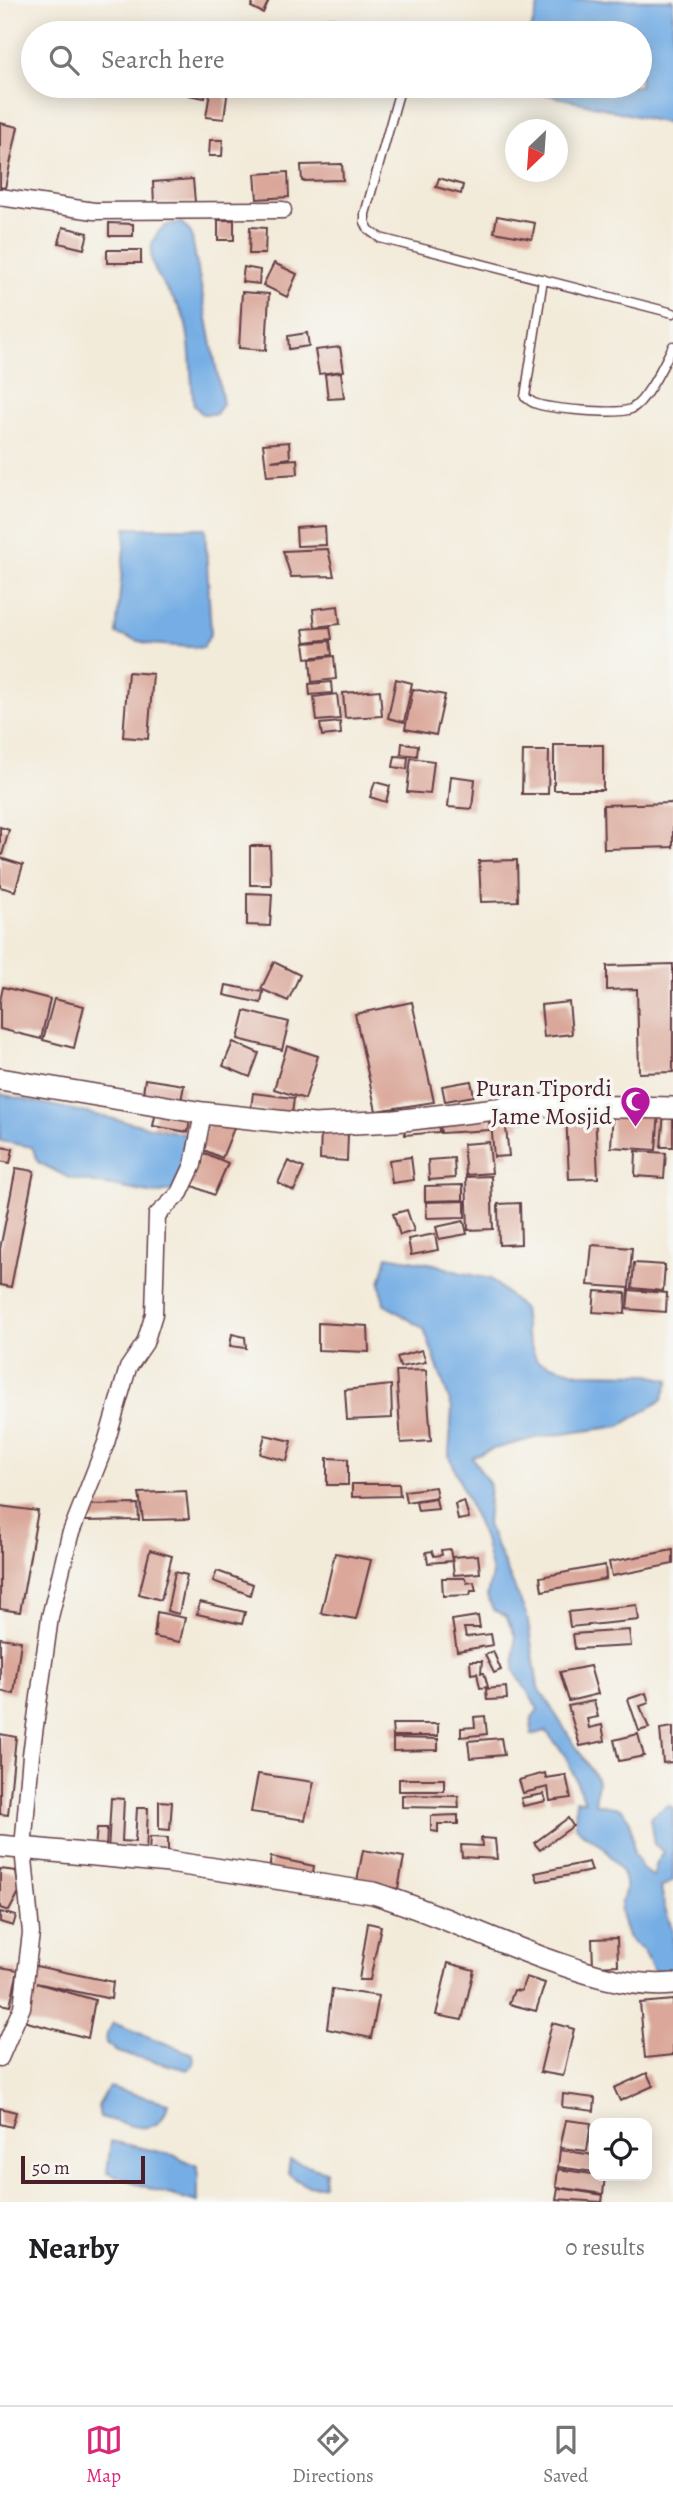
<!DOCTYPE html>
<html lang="en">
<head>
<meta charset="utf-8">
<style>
  body { margin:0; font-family:Alegreya,serif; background:#f6f6f6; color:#202124 }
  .controls { position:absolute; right:21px; bottom:21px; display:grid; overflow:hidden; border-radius:14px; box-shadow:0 4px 18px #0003 }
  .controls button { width:63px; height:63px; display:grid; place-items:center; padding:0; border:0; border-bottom:2px solid #e0e0e0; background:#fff; color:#202124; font:35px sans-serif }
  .compass { position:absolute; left:505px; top:119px; width:63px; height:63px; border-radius:50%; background:#fff; box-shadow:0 4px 18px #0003; rotate:205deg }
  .scale { position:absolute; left:21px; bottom:18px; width:124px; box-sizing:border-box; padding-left:7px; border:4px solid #4a1f2b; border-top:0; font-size:19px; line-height:24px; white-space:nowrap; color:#4a1f2b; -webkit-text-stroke:5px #f6f6f2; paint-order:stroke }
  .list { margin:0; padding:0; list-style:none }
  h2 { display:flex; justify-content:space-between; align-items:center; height:91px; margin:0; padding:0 28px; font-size:30px }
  h2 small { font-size:23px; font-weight:400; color:#757577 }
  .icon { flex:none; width:38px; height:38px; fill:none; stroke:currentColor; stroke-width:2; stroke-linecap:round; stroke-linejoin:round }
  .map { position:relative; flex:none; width:673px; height:2202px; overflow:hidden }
  .search { position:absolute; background:#fff; box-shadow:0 4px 18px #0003; left:21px; right:21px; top:21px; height:77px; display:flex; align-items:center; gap:18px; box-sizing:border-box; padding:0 24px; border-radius:38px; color:#757577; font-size:26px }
  .sheet { height:203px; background:#fff }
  nav { display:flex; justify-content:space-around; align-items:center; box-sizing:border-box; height:98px; border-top:2px solid #e0e0e0; background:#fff; font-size:19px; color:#757577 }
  nav a { display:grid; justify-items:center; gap:4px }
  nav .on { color:#db2777 }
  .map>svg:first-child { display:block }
  .water { fill:#75ade4; stroke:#606688; stroke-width:2 }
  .building { fill:#daa79a }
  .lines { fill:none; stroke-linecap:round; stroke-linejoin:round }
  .service-casing { stroke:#633e45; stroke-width:11 }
  .minor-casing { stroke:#633e45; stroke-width:19 }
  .tertiary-casing { stroke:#633e45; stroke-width:24 }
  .service { stroke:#fff; stroke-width:8 }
  .minor { stroke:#fff; stroke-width:16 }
  .tertiary { stroke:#fff; stroke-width:21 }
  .labels { text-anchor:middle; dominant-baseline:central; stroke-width:7; stroke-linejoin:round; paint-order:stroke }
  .poi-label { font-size:24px; fill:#4a1f2b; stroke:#f6f6f2; text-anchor:end }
</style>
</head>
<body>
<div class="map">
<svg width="673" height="2202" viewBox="0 0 673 2202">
  <rect width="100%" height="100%" fill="#f6f6f2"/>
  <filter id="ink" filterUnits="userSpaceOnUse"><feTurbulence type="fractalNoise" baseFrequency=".0143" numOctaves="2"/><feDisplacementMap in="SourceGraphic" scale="14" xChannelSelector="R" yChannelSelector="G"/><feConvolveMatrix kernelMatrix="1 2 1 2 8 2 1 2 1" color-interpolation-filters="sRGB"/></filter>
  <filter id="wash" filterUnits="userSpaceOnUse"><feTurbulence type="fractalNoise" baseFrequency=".00686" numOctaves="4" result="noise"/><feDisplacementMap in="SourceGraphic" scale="28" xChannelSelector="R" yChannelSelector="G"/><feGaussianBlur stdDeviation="1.57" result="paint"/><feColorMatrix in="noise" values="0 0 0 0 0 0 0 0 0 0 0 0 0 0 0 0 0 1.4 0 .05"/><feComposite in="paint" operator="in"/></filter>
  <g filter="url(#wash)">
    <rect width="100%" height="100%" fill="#f3ebda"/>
    <!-- water -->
    <g class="water">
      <polygon points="540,0 673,0 673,125 541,93 528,86 640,86 640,33 530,33"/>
      <path d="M181,222L191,233L223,404L216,414H202L194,405C190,379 192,350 186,325C181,298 142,273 153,242C158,228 166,224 181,222Z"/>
      <polygon points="126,528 205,528 211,633 203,648 149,644 116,634"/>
      <polygon points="0,1094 192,1136 185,1164 175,1190 155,1194 69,1178 38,1162 32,1147 0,1141"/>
      <path d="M387,1256L434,1264L458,1272L491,1279L523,1309L526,1334L537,1361L579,1373L645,1374L669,1380L662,1400L620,1426L540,1437L493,1449L472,1457L490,1485L487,1525L527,1616L538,1687L598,1781L595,1804L621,1808L630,1821L634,1853L641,1868L654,1877L656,1864L664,1852L654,1844L650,1818L668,1805L673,1808V1881L661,1888L665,1909L673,1931V1977C654,1980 652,1966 644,1952C641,1947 636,1946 632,1942C626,1937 623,1921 621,1912C618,1900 632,1892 621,1871C620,1869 604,1847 602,1846C578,1828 573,1836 576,1800L585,1801L566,1757L546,1731L531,1735L532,1718L538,1709L514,1670L515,1636L506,1616L493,1610L487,1596L492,1574L484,1539L449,1455L452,1408L424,1329L384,1304L380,1283Z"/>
      <polygon points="113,2023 193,2054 194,2064 188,2070 117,2052 106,2043 107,2034"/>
      <path d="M109,2087L168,2103C160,2143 127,2123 100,2117L98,2106Z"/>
      <polygon points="111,2141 173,2155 198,2166 198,2202 156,2191 107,2172"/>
      <path d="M290,2160L326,2171L324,2185C310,2188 298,2183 288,2173Z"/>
    </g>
    <g id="blocks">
      <!-- building -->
      <g class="building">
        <polygon points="254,0 269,0 263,13 251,7"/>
        <polygon points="332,18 345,23 341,33 325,33"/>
        <polygon points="190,86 207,86 205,98 188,95"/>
        <polygon points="211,86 228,89 224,119 206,117"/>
        <polygon points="0,123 18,127 5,188 0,187"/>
        <polygon points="210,140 223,140 222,156 209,156"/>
        <polygon points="342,164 343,180 302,181 301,165"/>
        <polygon points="288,172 289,197 257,199 255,174"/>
        <polygon points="439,178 463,185 461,194 436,187"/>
        <polygon points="193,179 195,202 154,204 153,182"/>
        <polygon points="497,216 535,223 532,239 494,232"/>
        <rect x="218" y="220" width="16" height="20"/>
        <polygon points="109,223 133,224 133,236 109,236"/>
        <polygon points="63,227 88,233 84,249 59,243"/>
        <polygon points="250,227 266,228 265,254 249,254"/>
        <rect x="107" y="250" width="34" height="13"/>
        <polygon points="274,263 297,274 287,297 263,285"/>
        <polygon points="244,267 260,270 259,284 242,282"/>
        <polygon points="242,292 269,294 266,350 239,348"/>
        <polygon points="307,333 309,346 289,349 288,336"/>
        <polygon points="340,347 344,371 319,374 315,350"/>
        <polygon points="341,372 344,398 328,399 325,374"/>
        <polygon points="289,442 290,458 271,461 297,459 298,474 267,476 263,444"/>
        <polygon points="325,526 326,545 297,546 296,528"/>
        <polygon points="328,549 334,576 291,577 283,551"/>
        <polygon points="338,606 340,624 315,627 313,609"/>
        <polygon points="330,627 332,639 305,642 303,629"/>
        <polygon points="330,641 332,655 306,658 304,643"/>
        <polygon points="334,656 336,679 312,682 310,659"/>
        <polygon points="128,672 153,674 148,739 123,737"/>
        <polygon points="396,679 412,683 404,722 388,718"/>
        <polygon points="331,682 332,693 310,695 309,684"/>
        <polygon points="413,689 445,695 436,735 405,729"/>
        <polygon points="380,690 382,716 345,718 343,693"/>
        <polygon points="337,694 340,719 317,721 314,697"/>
        <polygon points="340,722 341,734 322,736 320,724"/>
        <polygon points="402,743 418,745 417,756 401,754"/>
        <rect x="554" y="745" width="49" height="45"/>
        <polygon points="523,751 549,751 548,794 522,794"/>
        <polygon points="395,756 408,757 407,769 393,767"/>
        <polygon points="411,758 434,761 430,794 407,792"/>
        <polygon points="451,776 475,779 472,809 448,807"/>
        <polygon points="375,782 390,786 386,802 370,797"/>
        <polygon points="673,803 673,847 604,849 603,805"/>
        <polygon points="0,827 9,830 2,855 0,855"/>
        <polygon points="250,846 270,846 271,885 250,885"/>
        <polygon points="0,858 23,865 15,891 0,887"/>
        <polygon points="517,860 518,901 481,902 479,861"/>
        <polygon points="247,893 272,894 270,926 247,925"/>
        <polygon points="274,962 300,975 288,1001 261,989"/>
        <polygon points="673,964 673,1072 639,1073 637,989 607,990 607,966"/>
        <polygon points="226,985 263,992 261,1003 224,995"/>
        <polygon points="3,987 50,999 41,1039 0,1029 0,1001"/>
        <polygon points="54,999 84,1006 74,1048 43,1040"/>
        <polygon points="412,1002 434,1102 376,1111 355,1014"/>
        <polygon points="569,1002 572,1034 544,1037 541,1005"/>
        <polygon points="245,1011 289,1022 282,1050 238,1039"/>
        <polygon points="233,1042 259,1053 250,1077 223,1066"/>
        <polygon points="287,1046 318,1056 305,1099 274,1089"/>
        <polygon points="145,1079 184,1085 181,1101 143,1094"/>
        <polygon points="471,1081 474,1096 445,1101 442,1086"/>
        <polygon points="253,1093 294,1098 292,1114 251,1109"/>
        <polygon points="157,1107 191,1114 188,1132 153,1126"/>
        <polygon points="519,1108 521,1127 506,1128 509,1156 494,1157 490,1110"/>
        <polygon points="613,1108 659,1111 656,1150 611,1147"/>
        <polygon points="595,1110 598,1178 569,1179 566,1111"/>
        <polygon points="488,1111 490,1130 441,1133 439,1117"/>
        <polygon points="664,1112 673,1113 673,1147 661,1147"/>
        <polygon points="212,1118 234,1128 222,1158 199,1148"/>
        <polygon points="438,1119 439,1132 405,1135 404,1122"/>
        <polygon points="321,1130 348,1132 347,1161 320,1159"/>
        <polygon points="489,1142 492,1173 466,1175 463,1144"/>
        <polygon points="0,1147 13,1149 10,1163 0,1161"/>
        <polygon points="636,1151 666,1153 664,1178 635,1176"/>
        <polygon points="202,1152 228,1163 214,1195 188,1184"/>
        <polygon points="411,1157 414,1180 392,1183 389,1160"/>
        <polygon points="454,1158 455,1178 429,1180 428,1160"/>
        <polygon points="288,1161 304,1168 294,1191 278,1183"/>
        <polygon points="16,1168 34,1171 11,1287 0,1285 0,1249"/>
        <polygon points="491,1176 493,1229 468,1230 466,1177"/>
        <polygon points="463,1185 463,1200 425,1201 425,1186"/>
        <polygon points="465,1201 465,1217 427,1218 426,1202"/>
        <polygon points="520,1203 521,1244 499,1245 498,1204"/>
        <polygon points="407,1210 414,1231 400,1235 393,1214"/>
        <polygon points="464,1221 467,1234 439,1239 436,1227"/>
        <polygon points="435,1234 438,1250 411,1255 408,1239"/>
        <polygon points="592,1245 632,1248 629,1288 588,1285"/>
        <polygon points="634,1263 665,1265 663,1291 632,1288"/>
        <polygon points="629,1290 667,1293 666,1312 627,1309"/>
        <polygon points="595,1291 626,1293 625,1314 593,1312"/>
        <polygon points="318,1323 368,1326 369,1352 318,1350"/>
        <polygon points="232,1334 245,1337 246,1348 230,1346"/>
        <polygon points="422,1350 426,1362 400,1367 397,1357"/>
        <polygon points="426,1370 431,1441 401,1443 396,1371"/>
        <polygon points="391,1385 392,1418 347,1420 345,1390"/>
        <polygon points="265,1435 292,1441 287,1461 260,1454"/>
        <polygon points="327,1458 348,1459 348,1485 327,1485"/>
        <polygon points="352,1484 399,1484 400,1496 352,1497"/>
        <polygon points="435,1487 437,1497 406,1502 404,1491"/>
        <polygon points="186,1491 189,1519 143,1520 139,1493"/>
        <polygon points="436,1499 438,1509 418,1511 416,1502"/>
        <polygon points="464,1501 469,1518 458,1520 455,1504"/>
        <polygon points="138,1504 139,1520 86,1521 87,1505"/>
        <polygon points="0,1506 38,1511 20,1612 0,1609"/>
        <polygon points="450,1549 452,1561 428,1563 426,1552 432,1551 434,1556 442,1555 441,1550"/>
        <polygon points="150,1550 172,1556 161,1600 139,1594"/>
        <polygon points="673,1550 673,1564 612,1576 609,1562"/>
        <polygon points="335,1553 371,1560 356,1619 321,1613"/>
        <polygon points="478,1555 480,1573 454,1575 452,1557"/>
        <polygon points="605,1565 606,1579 542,1591 540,1577"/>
        <polygon points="217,1571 253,1584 250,1595 213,1581"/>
        <polygon points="175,1572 187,1575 179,1614 167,1611"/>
        <polygon points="442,1578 465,1578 467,1583 474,1582 476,1591 471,1591 470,1595 443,1596"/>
        <polygon points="200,1602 245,1612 242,1624 197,1614"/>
        <polygon points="637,1605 639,1620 570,1627 568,1612"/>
        <polygon points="157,1612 185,1618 180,1642 154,1637"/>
        <polygon points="478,1616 480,1628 464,1628 466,1637 491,1634 493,1645 457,1651 452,1620"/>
        <polygon points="629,1630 631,1646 575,1649 573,1634"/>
        <polygon points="0,1638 21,1641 14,1694 0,1691"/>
        <polygon points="493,1651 501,1670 494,1673 485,1655"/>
        <polygon points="470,1661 482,1661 481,1673 484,1673 488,1687 480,1688 477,1673 471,1674"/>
        <polygon points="590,1666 598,1694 569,1701 560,1672"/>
        <polygon points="506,1687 507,1699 487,1700 486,1689"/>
        <polygon points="646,1693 649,1703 640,1706 649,1728 639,1731 628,1699"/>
        <polygon points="594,1701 598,1717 587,1719 589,1728 602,1725 605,1741 580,1746 568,1706"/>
        <polygon points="485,1716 487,1734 461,1737 461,1728 475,1727 474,1717"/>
        <polygon points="392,1724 438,1724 438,1736 393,1736"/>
        <polygon points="673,1727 673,1762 663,1763 660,1729"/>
        <polygon points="0,1734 16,1737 8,1815 0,1814"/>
        <polygon points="638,1734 644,1756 619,1761 614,1740"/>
        <polygon points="393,1738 438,1739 438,1750 393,1751"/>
        <polygon points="501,1738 504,1755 470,1758 468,1741"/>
        <polygon points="545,1773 546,1778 566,1775 571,1798 550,1801 548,1787 523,1793 519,1780"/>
        <polygon points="258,1774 314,1782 305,1820 251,1812"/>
        <rect x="399" y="1779" width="45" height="12"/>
        <polygon points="544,1794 546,1801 523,1806 521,1798"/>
        <polygon points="402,1795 458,1796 459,1808 402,1807"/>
        <polygon points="111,1798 124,1799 122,1841 135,1842 137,1808 148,1808 146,1854 108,1852"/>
        <polygon points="159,1801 172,1802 170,1830 159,1829"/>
        <polygon points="458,1815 458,1824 438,1824 438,1832 431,1831 431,1816"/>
        <polygon points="568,1818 573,1826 540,1850 534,1843"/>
        <polygon points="97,1828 107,1828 106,1848 95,1848"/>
        <polygon points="150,1837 168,1838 168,1855 149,1854"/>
        <polygon points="481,1838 495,1839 497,1859 462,1857 461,1845 482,1846"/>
        <polygon points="363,1850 404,1857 398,1889 357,1882"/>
        <polygon points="271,1857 314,1866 312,1879 269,1871"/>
        <polygon points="589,1862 592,1871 538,1881 535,1873"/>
        <polygon points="0,1869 16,1871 19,1892 9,1911 0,1908"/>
        <polygon points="0,1912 16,1916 13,1926 0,1922"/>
        <polygon points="368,1923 381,1926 370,1980 359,1980"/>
        <polygon points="617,1938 618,1965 593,1966 592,1939"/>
        <polygon points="448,1963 474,1970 462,2020 436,2015"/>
        <polygon points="31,1965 113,1982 111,1999 36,1983 95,2000 88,2038 23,2021"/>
        <polygon points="0,1967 18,1970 10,2006 0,2004"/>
        <polygon points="526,1977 545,1983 536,2011 509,2004 514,1990 521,1991"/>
        <polygon points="332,1989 379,1996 371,2038 327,2029"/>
        <polygon points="673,2000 673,2055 645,2058 640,2003"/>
        <polygon points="552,2023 574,2029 563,2076 540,2072"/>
        <polygon points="647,2073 653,2086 620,2101 614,2088"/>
        <polygon points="563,2094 595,2098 594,2111 562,2107"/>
        <polygon points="0,2108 16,2112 12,2127 0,2124"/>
        <polygon points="566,2120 591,2123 587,2151 560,2148"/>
        <polygon points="560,2150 594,2155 594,2172 558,2167"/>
        <polygon points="558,2169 605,2176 603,2194 556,2187"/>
        <polygon points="558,2188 603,2195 602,2202 556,2199"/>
      </g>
    </g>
  </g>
  <g filter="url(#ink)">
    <use href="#blocks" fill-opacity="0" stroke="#633e45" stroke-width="2"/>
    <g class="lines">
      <defs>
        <g id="service">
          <polyline points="401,86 365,214 365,222 369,230 380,238 673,313"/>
          <path d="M543,279L525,397C527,398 531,402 534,403C549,409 617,415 631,409C647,401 665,361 673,346"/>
        </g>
        <g id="minor">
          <polyline points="0,197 94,211 283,210"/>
          <polyline points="0,2058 22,2007 31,1933 23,1848 31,1755 50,1617 70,1535 106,1443 128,1368 145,1343 154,1314 157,1215 180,1193 193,1165 203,1113"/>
        </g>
        <g id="tertiary">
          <polyline points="0,1079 203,1113 314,1125 395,1121 529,1105 673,1108"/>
          <path d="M0,1846L169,1862L373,1893C431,1911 486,1937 543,1958C585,1973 628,1988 673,1984"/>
        </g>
      </defs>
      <!-- service casing -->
      <use href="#service" class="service-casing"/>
      <!-- minor casing -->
      <use href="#minor" class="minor-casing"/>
      <!-- tertiary casing -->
      <use href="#tertiary" class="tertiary-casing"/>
      <!-- service -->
      <use href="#service" class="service"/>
      <!-- minor -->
      <use href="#minor" class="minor"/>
      <!-- tertiary -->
      <use href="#tertiary" class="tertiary"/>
    </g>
  </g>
  <!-- icons -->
  <defs>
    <symbol id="mosque-pin" viewBox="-11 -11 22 30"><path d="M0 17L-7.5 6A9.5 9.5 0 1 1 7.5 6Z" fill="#b5179e" stroke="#f6f6f2"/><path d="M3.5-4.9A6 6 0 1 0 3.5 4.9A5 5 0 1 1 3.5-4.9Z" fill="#fff"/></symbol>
  </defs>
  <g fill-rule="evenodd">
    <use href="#mosque-pin" x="618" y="1084" width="35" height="47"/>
  </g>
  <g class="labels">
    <!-- poi labels -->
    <g class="poi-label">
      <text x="612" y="1088">Puran Tipordi<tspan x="612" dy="28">Jame Mosjid</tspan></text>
    </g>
  </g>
</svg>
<div class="controls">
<button><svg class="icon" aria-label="locate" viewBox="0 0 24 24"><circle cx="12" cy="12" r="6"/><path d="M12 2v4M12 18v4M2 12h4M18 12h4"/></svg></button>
</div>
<svg class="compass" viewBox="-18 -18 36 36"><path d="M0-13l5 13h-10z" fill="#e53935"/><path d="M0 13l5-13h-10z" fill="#757577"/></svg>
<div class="scale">50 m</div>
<div class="search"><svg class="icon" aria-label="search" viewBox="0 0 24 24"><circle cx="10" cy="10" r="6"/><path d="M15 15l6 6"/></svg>Search here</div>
</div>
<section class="sheet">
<h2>Nearby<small>0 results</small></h2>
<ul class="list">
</ul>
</section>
<nav>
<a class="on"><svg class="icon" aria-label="map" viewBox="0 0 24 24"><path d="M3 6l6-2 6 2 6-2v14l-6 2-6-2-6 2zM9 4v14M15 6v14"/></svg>Map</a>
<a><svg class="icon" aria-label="directions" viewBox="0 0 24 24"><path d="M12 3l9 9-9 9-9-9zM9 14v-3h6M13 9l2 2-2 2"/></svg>Directions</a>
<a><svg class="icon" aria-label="saved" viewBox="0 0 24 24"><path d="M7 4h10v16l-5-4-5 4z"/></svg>Saved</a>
</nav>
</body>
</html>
